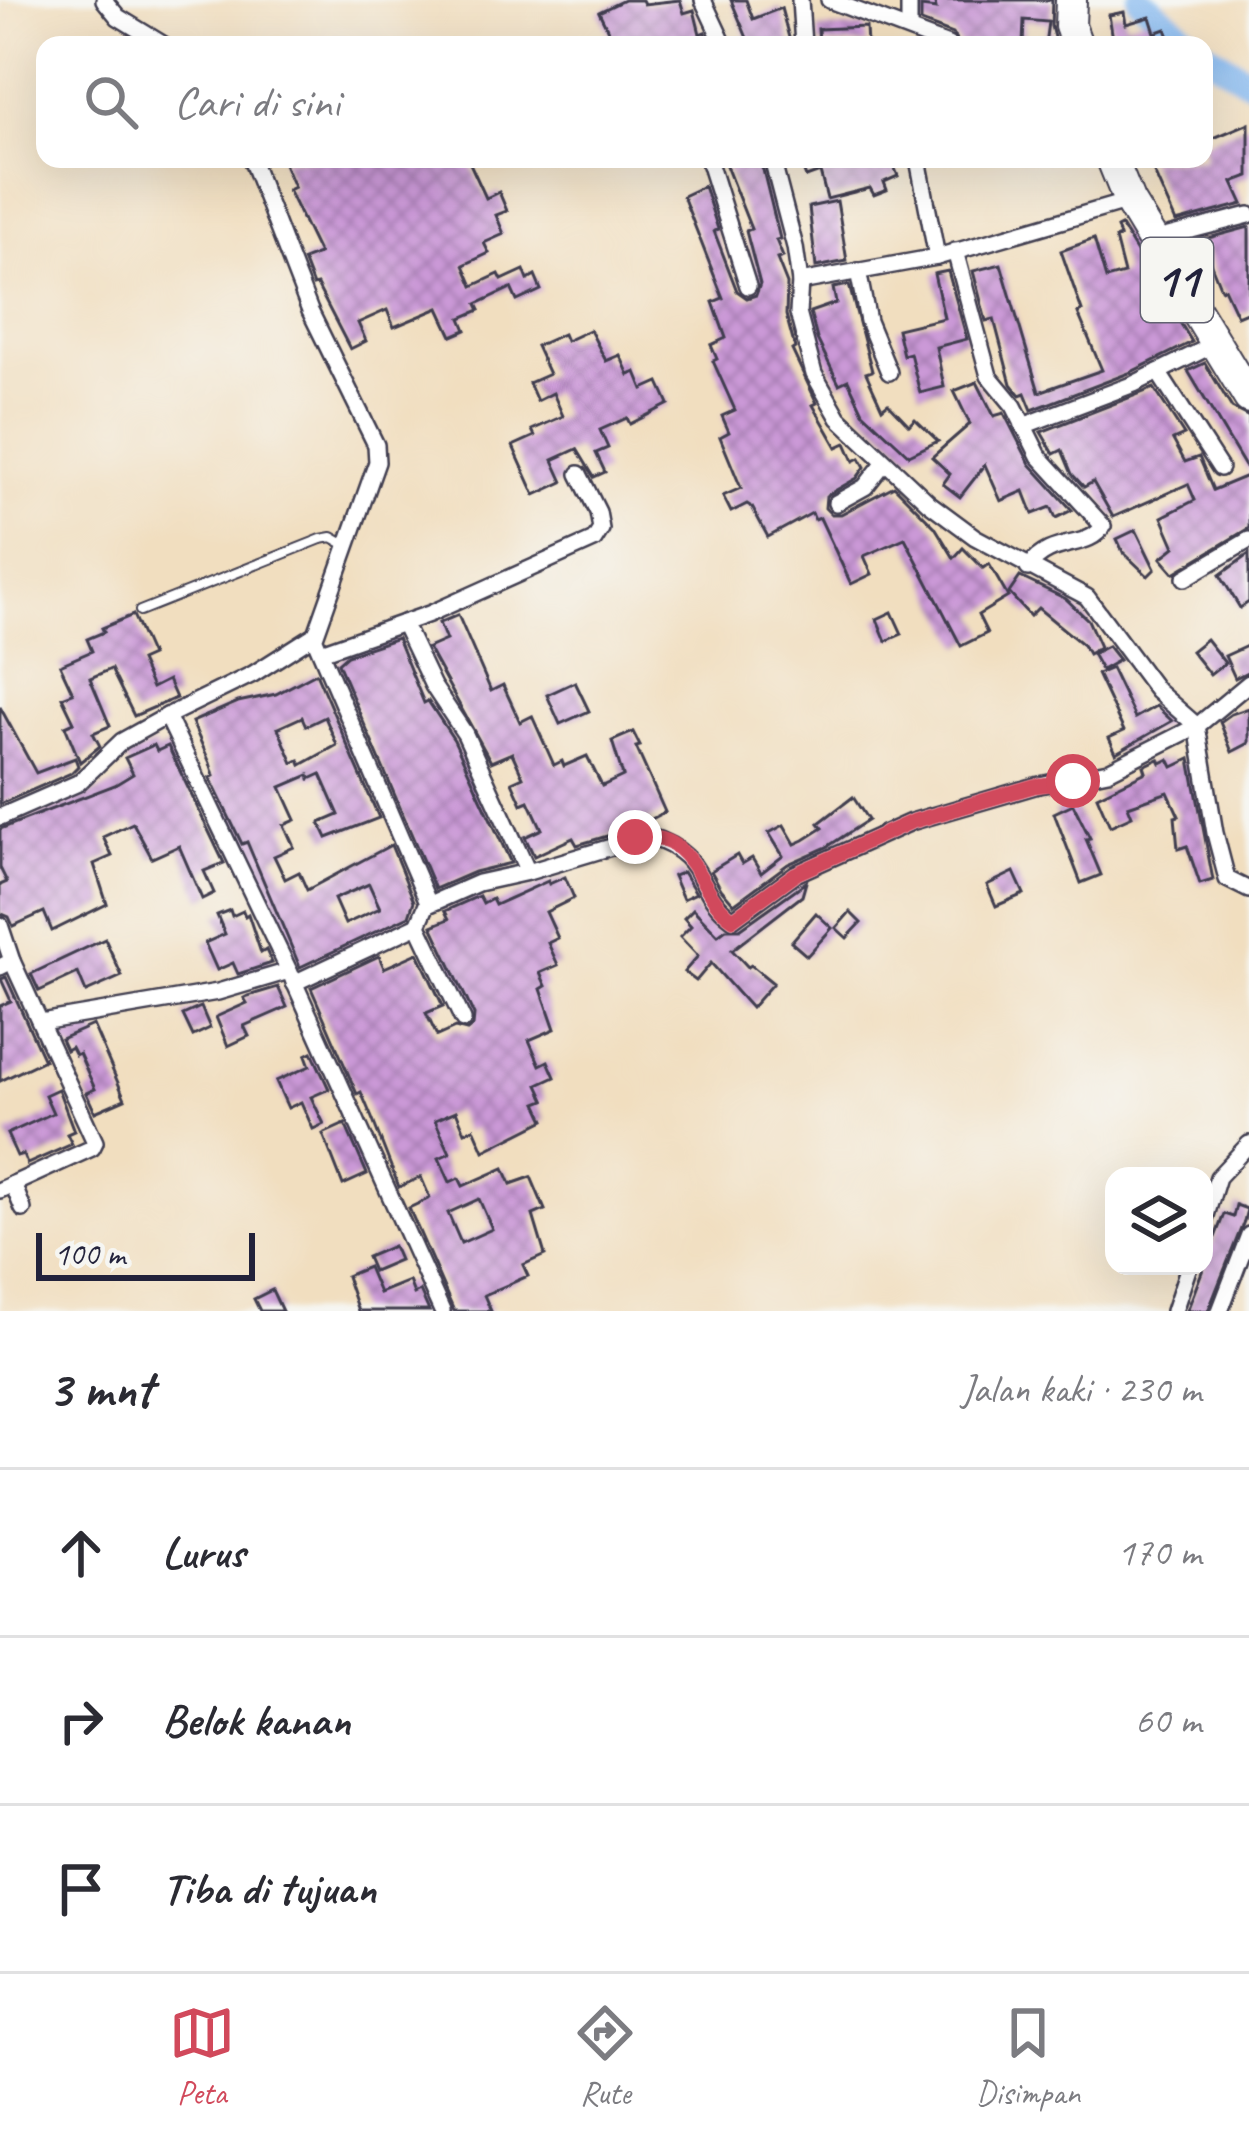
<!DOCTYPE html>
<html lang="id">
<head>
<meta charset="utf-8">
<style>
  body { margin:0; font-family:Caveat,sans-serif; background:#f7f7f7; color:#2b2b33 }
  .controls { position:absolute; right:36px; bottom:36px; display:grid; overflow:hidden; border-radius:24px; box-shadow:0 12px 48px #0002 }
  .controls button { width:108px; height:108px; display:grid; place-items:center; padding:0; border:0; border-bottom:3px solid #e1e1e2; background:#fff; color:#2b2b33; font:60px sans-serif }
  .scale { position:absolute; left:36px; bottom:30px; width:219px; box-sizing:border-box; padding-left:12px; border:6px solid #22223b; border-top:0; font-size:33px; line-height:42px; white-space:nowrap; color:#22223b; -webkit-text-stroke:9px #f6f6f2; paint-order:stroke }
  .stop { position:absolute; width:36px; height:36px; margin:-27px; border:9px solid #d1495b; border-radius:50%; background:#fff }
  .stop.end { background:#d1495b; border-color:#fff; box-shadow:0 3px 12px #0008 }
  .list { margin:0; padding:0; list-style:none }
  h2 { display:flex; justify-content:space-between; align-items:center; height:156px; margin:0; padding:0 48px; font-size:51px }
  h2 small { font-size:39px; font-weight:400; color:#7c7c81 }
  .list li { display:grid; grid-template-columns:78px 1fr auto; gap:36px; align-items:center; box-sizing:border-box; height:168px; padding:0 48px; border-top:3px solid #e1e1e2 }
  .list b { display:block; font-size:45px; white-space:nowrap }
  .list em { font-size:39px; font-style:normal; color:#7c7c81 }
  .icon { flex:none; width:66px; height:66px; fill:none; stroke:currentColor; stroke-width:2; stroke-linecap:round; stroke-linejoin:round }
  .map { position:relative; flex:none; width:1249px; height:1311px; overflow:hidden }
  .search { position:absolute; background:#fff; box-shadow:0 12px 48px #0002; left:36px; right:36px; top:36px; height:132px; display:flex; align-items:center; gap:30px; box-sizing:border-box; padding:0 42px; border-radius:24px; color:#7c7c81; font-size:45px }
  .sheet { height:660px; background:#fff }
  nav { display:flex; justify-content:space-around; align-items:center; box-sizing:border-box; height:168px; border-top:3px solid #e1e1e2; background:#fff; font-size:33px; color:#7c7c81 }
  nav a { display:grid; justify-items:center; gap:6px }
  nav .on { color:#d1495b }
  .map>svg:first-child { display:block }
  .lines { fill:none; stroke-linecap:round; stroke-linejoin:round }
  .river { stroke:#82b7f0; stroke-width:27 }
  .building { fill:url(#building-cross-hatch); fill-rule:evenodd }
  .lane-casing { stroke:#413e4f; stroke-width:12 }
  .street-casing { stroke:#413e4f; stroke-width:20 }
  .highway-casing { stroke:#413e4f; stroke-width:34 }
  .lane { stroke:#fff; stroke-width:8 }
  .street { stroke:#fff; stroke-width:15 }
  .highway { stroke:#fff; stroke-width:30 }
  .route { stroke:#d1495b; stroke-width:15 }
  .labels { text-anchor:middle; dominant-baseline:central; stroke-width:9; stroke-linejoin:round; paint-order:stroke }
  .shield { fill:#f6f6f2; stroke:#626272; stroke-width:3 }
  .shield-label { font-size:48px; font-weight:bold; fill:#22223b }
</style>
</head>
<body>
<div class="map">
<svg width="1249" height="1311" viewBox="0 0 1249 1311">
  <defs>
    <pattern id="building-cross-hatch" width="8" height="8" patternUnits="userSpaceOnUse" patternTransform="scale(3)"><rect width="8" height="8" fill="#cb99d7"/><path d="M0 0l8 8M0 8l8-8" fill="none" stroke="#a47cb0"/></pattern>
  </defs>
  <rect width="100%" height="100%" fill="#f6f6f2"/>
  <filter id="ink" filterUnits="userSpaceOnUse"><feTurbulence type="fractalNoise" baseFrequency=".00833" numOctaves="2"/><feDisplacementMap in="SourceGraphic" scale="24" xChannelSelector="R" yChannelSelector="G"/><feConvolveMatrix kernelMatrix="1 2 1 2 8 2 1 2 1" color-interpolation-filters="sRGB"/></filter>
  <filter id="wash" filterUnits="userSpaceOnUse"><feTurbulence type="fractalNoise" baseFrequency=".004" numOctaves="4" result="noise"/><feDisplacementMap in="SourceGraphic" scale="48" xChannelSelector="R" yChannelSelector="G"/><feGaussianBlur stdDeviation="2.7" result="paint"/><feColorMatrix in="noise" values="0 0 0 0 0 0 0 0 0 0 0 0 0 0 0 0 0 1.4 0 .05"/><feComposite in="paint" operator="in"/></filter>
  <g filter="url(#wash)">
    <rect width="100%" height="100%" fill="#f1debf"/>
    <g class="lines">
      <!-- river -->
      <g class="river">
        <polyline points="1141,0 1195,45"/>
        <polyline points="1204,52 1249,81"/>
      </g>
    </g>
    <g id="blocks">
      <!-- building -->
      <g class="building">
        <polygon points="624,0 642,0 644,4 680,0 684,13 694,10 700,34 705,32 711,45 615,45 599,12"/>
        <polygon points="731,0 746,0 753,19 781,8 791,45 750,45"/>
        <polygon points="934,0 1052,0 1051,26 1056,45 1045,45 1048,22 1024,20 1023,45 960,45 953,34 921,22 921,7 936,9"/>
        <polygon points="1124,12 1126,24 1150,17 1155,33 1166,29 1172,45 1114,45 1109,15"/>
        <polygon points="866,27 867,45 819,45 818,29"/>
        <polygon points="1249,123 1249,176 1233,182 1243,204 1176,222 1148,159 1204,159 1204,142"/>
        <polygon points="282,159 468,159 486,198 499,192 507,211 496,215 504,234 484,243 489,253 464,265 473,286 499,274 502,280 524,270 528,280 535,276 541,290 517,301 511,288 477,304 480,310 461,318 466,330 452,336 439,308 394,327 387,310 358,323 366,341 350,349 317,285 313,286 303,260 319,254 288,190 294,187"/>
        <polygon points="734,159 756,159 763,170 780,239 776,240 783,257 777,259 787,284 786,315 795,348 792,350 817,403 813,405 837,447 846,443 854,461 860,458 865,467 857,478 826,496 825,508 831,514 841,514 894,486 935,527 954,558 963,548 983,568 989,564 1008,597 978,615 987,633 961,646 905,538 864,556 872,574 851,584 820,518 815,520 812,513 768,537 752,507 747,504 731,512 723,496 741,488 720,437 729,432 722,416 735,410 713,361 717,359 711,345 726,338 713,302 723,298 683,196 704,186 718,229 714,231 737,291 747,298 756,295 760,284 746,231 751,229 725,163"/>
        <polygon points="799,159 891,159 898,176 884,182 887,190 874,195 870,188 827,199 820,172 806,177"/>
        <polygon points="837,201 847,261 816,267 809,207"/>
        <polygon points="1121,226 1192,342 1129,373 1032,410 1025,393 1020,395 1011,384 994,319 986,321 973,271 1001,264 1039,392 1102,370 1078,313 1082,311 1061,251 1094,239 1106,279 1124,274 1115,239 1120,237 1117,228"/>
        <polygon points="1249,227 1249,311 1237,316 1224,288 1221,289 1201,240"/>
        <polygon points="948,271 967,339 936,347 944,387 920,393 910,353 903,355 897,329 944,318 934,274"/>
        <polygon points="849,285 872,371 866,373 882,408 888,403 909,425 915,419 938,441 909,455 863,412 848,380 839,384 817,339 810,312 836,303 833,288"/>
        <polygon points="590,330 606,361 620,355 629,375 636,372 643,389 659,382 669,404 630,424 627,418 600,430 608,448 596,453 605,472 594,477 577,449 553,460 563,482 535,495 513,446 535,436 532,430 563,416 553,393 537,401 529,383 549,374 536,346 563,334 566,341"/>
        <polygon points="1205,363 1232,408 1249,417 1249,473 1188,371"/>
        <polygon points="977,382 994,416 1004,413 1030,464 1072,510 1056,518 1051,507 1033,514 1024,491 1001,501 985,465 960,497 943,484 950,474 932,457 970,424 954,391"/>
        <polygon points="1154,388 1184,435 1173,440 1185,462 1199,457 1213,490 1249,475 1249,528 1174,573 1161,558 1175,547 1162,517 1195,500 1188,484 1113,517 1093,482 1084,487 1072,474 1062,450 1054,454 1041,432"/>
        <polygon points="1136,530 1155,569 1148,576 1123,552 1117,539"/>
        <polygon points="1249,554 1249,602 1240,608 1220,575"/>
        <polygon points="1020,577 1066,599 1088,620 1100,647 1088,654 1083,645 1038,608 1030,616 1009,593"/>
        <polygon points="892,612 902,634 886,641 877,619"/>
        <polygon points="133,615 151,656 140,661 152,688 168,680 176,698 134,716 111,669 90,678 110,726 93,733 100,746 80,762 65,726 74,722 62,697 73,693 60,665 92,651 87,639 104,632 102,628"/>
        <polygon points="458,615 491,691 503,685 520,722 532,716 554,765 562,761 564,766 587,756 602,786 623,776 612,741 633,732 640,746 636,747 665,812 634,828 577,845 573,838 534,856 525,837 542,829 529,801 522,804 512,782 523,777 512,753 491,762 428,648 446,640 439,623"/>
        <polygon points="397,638 424,703 428,701 454,740 511,863 474,872 435,889 338,663 347,655"/>
        <polygon points="1206,639 1225,663 1210,675 1191,651"/>
        <polygon points="1249,645 1249,671 1235,678 1225,656"/>
        <polygon points="1108,646 1119,660 1101,670 1092,654"/>
        <polygon points="1111,668 1135,718 1156,706 1172,721 1116,753 1109,738 1124,731 1097,674"/>
        <path d="M316,673L379,818L327,838L320,823L339,815L321,774L310,779L309,775L281,787L296,820L284,825L294,847L274,856L285,879L299,872L307,890L391,845L414,901L409,916L300,967L247,842L242,844L210,778L214,776L210,763L192,722L238,702L276,694ZM302,717L306,726L325,717L337,745L301,765L299,760L293,763L278,728ZM369,884L380,908L345,924L334,899Z"/>
        <polygon points="575,682 589,711 560,724 547,695"/>
        <polygon points="0,707 36,773 75,758 78,766 71,773 0,804"/>
        <polygon points="1249,708 1249,743 1232,752 1220,722 1231,714"/>
        <polygon points="154,745 157,751 168,746 224,863 204,871 214,893 202,899 179,846 152,858 133,823 103,837 112,856 94,864 107,904 52,931 44,912 13,926 9,917 0,913 0,885 7,882 0,868 0,829 115,785 133,774 125,758"/>
        <polygon points="1159,759 1161,763 1169,759 1173,767 1190,759 1213,880 1200,884 1187,846 1178,849 1175,817 1179,816 1168,792 1128,806 1132,816 1110,826 1097,796 1146,772 1144,766"/>
        <polygon points="853,797 868,820 827,847 788,864 734,904 721,889 711,871 737,855 742,864 752,858 761,873 783,856 769,833 784,825 795,844 804,840 823,828 819,823"/>
        <polygon points="1073,804 1090,838 1086,839 1101,875 1081,883 1054,813"/>
        <polygon points="683,872 696,893 683,899 673,876"/>
        <polygon points="1014,872 1024,894 996,906 987,885"/>
        <path d="M565,877L574,898L546,912L558,938L548,943L558,965L540,973L546,986L541,989L555,1029L529,1040L540,1065L548,1061L555,1077L538,1085L545,1100L537,1103L545,1120L484,1151L474,1128L465,1132L456,1111L435,1120L450,1153L439,1158L450,1182L459,1178L463,1186L504,1168L511,1184L531,1177L545,1210L533,1215L545,1255L523,1265L528,1276L484,1295L491,1311H454L409,1208L430,1198L421,1177L399,1187L372,1118L361,1092L357,1094L311,988L379,956L384,968L418,953L443,1006L426,1013L437,1036L455,1028L467,1031L473,1026L474,1015L432,926L449,919L445,911L479,896L483,904L492,899L495,905L548,881L549,884ZM479,1199L492,1229L461,1243L448,1213Z"/>
        <polygon points="806,882 802,896 732,950 748,967 751,965 773,983 751,1008 711,963 696,981 684,972 698,956 680,937 691,926 684,918 693,909 718,935 726,929 740,929"/>
        <polygon points="230,910 232,916 243,911 245,916 248,914 261,953 266,950 272,963 238,974 233,963 217,970 205,943 225,934 217,915"/>
        <polygon points="850,912 861,923 847,938 836,928"/>
        <polygon points="816,913 832,928 807,956 791,942"/>
        <polygon points="105,939 122,976 86,992 78,973 39,991 31,974"/>
        <polygon points="6,977 44,1060 0,1081 0,1006 11,1001 1,979"/>
        <polygon points="278,987 287,1007 244,1026 249,1036 228,1046 216,1017 247,1003 244,998 248,996"/>
        <polygon points="201,1007 210,1028 193,1036 183,1015"/>
        <polygon points="93,1025 125,1099 95,1112 86,1093 95,1089 79,1053 75,1055 71,1047 66,1050 61,1039"/>
        <polygon points="312,1052 329,1089 311,1097 324,1124 313,1129 301,1102 288,1108 276,1081 310,1066 306,1055"/>
        <polygon points="58,1089 74,1131 67,1134 72,1144 27,1164 23,1154 17,1156 7,1134 53,1113 45,1095"/>
        <polygon points="345,1124 367,1174 343,1185 323,1134"/>
        <polygon points="1236,1205 1247,1209 1244,1221 1208,1311 1187,1311 1224,1214 1233,1217"/>
        <polygon points="393,1246 399,1260 373,1271 367,1257"/>
        <polygon points="368,1267 379,1293 409,1281 414,1294 420,1291 429,1311 358,1311 346,1276"/>
        <polygon points="272,1290 282,1311 260,1311 254,1299"/>
      </g>
    </g>
  </g>
  <g filter="url(#ink)">
    <use href="#blocks" fill-opacity="0" stroke="#413e4f" stroke-width="3"/>
    <g class="lines">
      <defs>
        <polyline id="lane" points="140,611 321,539 332,537 346,545"/>
        <g id="street">
          <polyline points="104,0 118,17 164,45"/>
          <polyline points="703,0 724,45"/>
          <polyline points="800,0 803,45"/>
          <polyline points="829,0 948,45"/>
          <polyline points="909,0 909,29"/>
          <polyline points="251,159 310,311 376,445 377,462 316,634 253,674 167,716 291,975 442,1311"/>
          <polyline points="708,159 748,286"/>
          <polyline points="772,159 795,247 800,282 798,313 814,374 839,418 929,503 975,537 1087,597 1157,691 1197,726 1215,833 1227,879 1249,890"/>
          <polyline points="918,159 937,257"/>
          <polyline points="1153,240 1249,215"/>
          <path d="M955,251L989,376L1014,406L1039,456L1103,526C1088,551 1051,535 1028,568"/>
          <polyline points="858,271 868,321 889,372"/>
          <polyline points="800,282 937,257 1129,201"/>
          <polyline points="1158,372 1220,468"/>
          <polyline points="1023,426 1134,384 1215,344"/>
          <polyline points="836,503 865,487 884,463"/>
          <polyline points="1185,578 1249,540"/>
          <polyline points="403,623 433,686 465,734 528,872"/>
          <polyline points="314,637 428,902 418,925 463,1020"/>
          <polyline points="321,652 429,614 594,540 601,529 598,512 579,474"/>
          <polyline points="0,817 78,783 122,741 167,716"/>
          <path d="M428,905L478,883L528,872L648,836C711,856 692,889 733,919L795,874L911,822L1035,786L1108,771L1197,726L1249,683"/>
          <polyline points="0,925 12,961 0,967"/>
          <polyline points="294,983 418,925"/>
          <polyline points="41,1022 218,992 289,971"/>
          <polyline points="13,1184 23,1209"/>
          <polyline points="0,1190 92,1148 95,1142 12,961"/>
          <polyline points="1204,1222 1218,1177 1249,1144"/>
          <polyline points="1174,1311 1189,1266"/>
          <polyline points="1220,1311 1249,1235"/>
        </g>
        <g id="highway">
          <polyline points="1071,0 1070,26 1077,45"/>
          <polyline points="1112,159 1129,201 1249,398"/>
        </g>
      </defs>
      <!-- lane casing -->
      <use href="#lane" class="lane-casing"/>
      <!-- street casing -->
      <use href="#street" class="street-casing"/>
      <!-- highway casing -->
      <use href="#highway" class="highway-casing"/>
      <!-- lane -->
      <use href="#lane" class="lane"/>
      <!-- street -->
      <use href="#street" class="street"/>
      <!-- highway -->
      <use href="#highway" class="highway"/>
    </g>
  </g>
  <g class="lines" filter="url(#ink)">
    <!-- route -->
    <path class="route" d="M635,837C699,832 695,892 733,919L795,874L911,822L1034,786L1073,781"/>
  </g>
  <g class="labels">
    <!-- shield labels -->
    <rect class="shield" x="1141" y="238" width="72" height="84" rx="9"/>
    <g class="shield-label">
      <text x="1177" y="280">11</text>
    </g>
  </g>
</svg>
<div class="controls">
<button><svg class="icon" aria-label="layers" viewBox="0 0 24 24"><path d="M12 4l9 5-9 5-9-5zM3 14l9 5 9-5"/></svg></button>
</div>
<div class="scale">100 m</div>
<div class="stop" style="left:1073px;top:781px"></div>
<div class="stop end" style="left:635px;top:837px"></div>
<div class="search"><svg class="icon" aria-label="search" viewBox="0 0 24 24"><circle cx="10" cy="10" r="6"/><path d="M15 15l6 6"/></svg>Cari di sini</div>
</div>
<section class="sheet">
<h2>3 mnt<small>Jalan kaki · 230 m</small></h2>
<ul class="list">
<li><svg class="icon" aria-label="ahead" viewBox="0 0 24 24"><path d="M12 20V5M6 11l6-6 6 6"/></svg><div><b>Lurus</b></div><em>170 m</em></li>
<li><svg class="icon" aria-label="right" viewBox="0 0 24 24"><path d="M7 20v-9h11M14 6l5 5-5 5"/></svg><div><b>Belok kanan</b></div><em>60 m</em></li>
<li><svg class="icon" aria-label="arrive" viewBox="0 0 24 24"><path d="M6 21V4h12l-3 4 3 4H6"/></svg><div><b>Tiba di tujuan</b></div></li>
</ul>
</section>
<nav>
<a class="on"><svg class="icon" aria-label="map" viewBox="0 0 24 24"><path d="M3 6l6-2 6 2 6-2v14l-6 2-6-2-6 2zM9 4v14M15 6v14"/></svg>Peta</a>
<a><svg class="icon" aria-label="directions" viewBox="0 0 24 24"><path d="M12 3l9 9-9 9-9-9zM9 14v-3h6M13 9l2 2-2 2"/></svg>Rute</a>
<a><svg class="icon" aria-label="saved" viewBox="0 0 24 24"><path d="M7 4h10v16l-5-4-5 4z"/></svg>Disimpan</a>
</nav>
</body>
</html>
